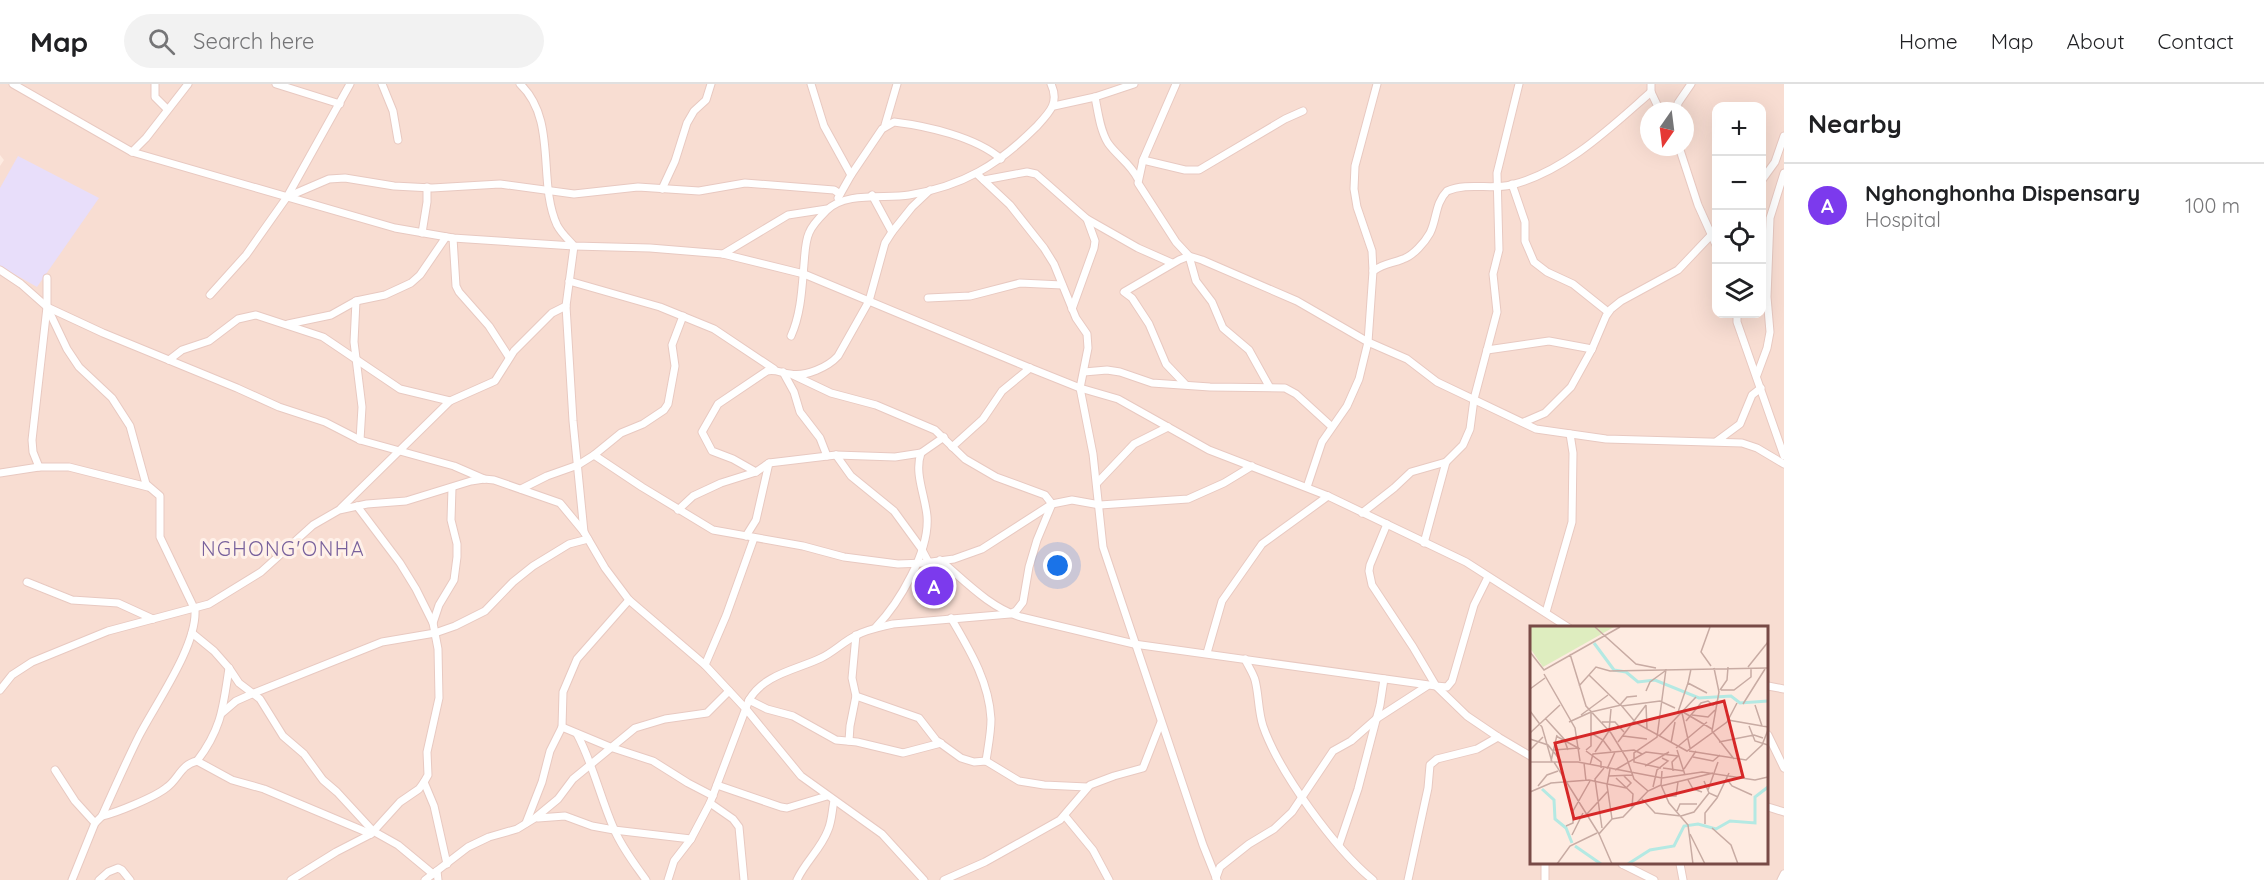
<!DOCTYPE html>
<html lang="en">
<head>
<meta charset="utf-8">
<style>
  body { margin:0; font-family:Quicksand,sans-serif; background:#f2f2f2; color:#202124 }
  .controls { position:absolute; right:18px; top:18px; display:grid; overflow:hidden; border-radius:12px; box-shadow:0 6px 24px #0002 }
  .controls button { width:54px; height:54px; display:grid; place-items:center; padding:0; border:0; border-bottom:2px solid #e0e0e0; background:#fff; color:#202124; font:30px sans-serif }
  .compass { position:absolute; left:1640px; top:18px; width:54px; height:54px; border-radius:50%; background:#fff; box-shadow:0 6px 24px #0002; rotate:194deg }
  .you { position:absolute; left:1058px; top:482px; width:21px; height:21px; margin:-15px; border:4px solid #fff; border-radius:50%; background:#1a73e8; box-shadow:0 0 0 9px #1a73e833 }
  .badge { display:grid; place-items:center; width:39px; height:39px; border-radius:50%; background:#7c3aed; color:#fff; font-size:20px; font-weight:700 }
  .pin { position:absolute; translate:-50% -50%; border:3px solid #fff; box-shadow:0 2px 6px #0006 }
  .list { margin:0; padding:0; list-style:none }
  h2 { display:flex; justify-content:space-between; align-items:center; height:78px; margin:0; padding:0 24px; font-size:26px }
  h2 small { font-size:20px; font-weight:400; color:#757577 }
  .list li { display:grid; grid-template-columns:39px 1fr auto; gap:18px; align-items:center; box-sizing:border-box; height:84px; padding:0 24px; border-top:2px solid #e0e0e0 }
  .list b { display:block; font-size:22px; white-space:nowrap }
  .list p { margin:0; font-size:20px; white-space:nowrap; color:#757577 }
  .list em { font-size:20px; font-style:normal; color:#757577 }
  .icon { flex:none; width:33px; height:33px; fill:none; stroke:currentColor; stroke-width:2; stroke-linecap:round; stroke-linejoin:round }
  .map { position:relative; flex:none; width:1784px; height:796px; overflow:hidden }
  header { display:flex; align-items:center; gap:36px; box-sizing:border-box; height:84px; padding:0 30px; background:#fff; border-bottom:2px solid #e0e0e0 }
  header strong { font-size:28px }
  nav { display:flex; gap:33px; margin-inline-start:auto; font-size:21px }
  .search { width:420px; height:54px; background:#f2f2f2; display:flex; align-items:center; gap:15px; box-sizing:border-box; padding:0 21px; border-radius:33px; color:#757577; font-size:22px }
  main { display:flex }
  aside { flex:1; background:#fff }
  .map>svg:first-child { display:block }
  .residential { fill:#f8ddd2; fill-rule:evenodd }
  .education { fill:#e8defa }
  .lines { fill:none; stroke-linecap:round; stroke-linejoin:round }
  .street-casing { stroke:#e8c9c1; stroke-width:9 }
  .street { stroke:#fff; stroke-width:7 }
  .labels { text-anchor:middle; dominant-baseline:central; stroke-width:6; stroke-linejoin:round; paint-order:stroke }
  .quarter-label { font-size:20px; letter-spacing:1.5px; fill:#78619c; stroke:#fff1e9 }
  .inset-river { fill:none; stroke:#b4e9e3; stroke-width:3 }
  .inset-road { fill:none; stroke:#c8aba3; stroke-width:1.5 }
  .view { fill:#d62828; fill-opacity:0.15; stroke:#d62828; stroke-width:3 }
  .inset-edge { fill:none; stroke:#784a46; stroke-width:3 }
</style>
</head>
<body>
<header>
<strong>Map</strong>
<div class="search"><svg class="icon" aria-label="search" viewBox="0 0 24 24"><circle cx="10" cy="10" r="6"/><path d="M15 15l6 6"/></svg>Search here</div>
<nav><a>Home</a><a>Map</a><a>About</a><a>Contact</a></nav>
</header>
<main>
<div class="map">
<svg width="1784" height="796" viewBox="0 0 1784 796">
  <rect width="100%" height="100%" fill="#feebe1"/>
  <!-- residential -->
  <path class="residential" d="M0,0H1784V796H0V82L4,76L0,71ZM1716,22H1762V230H1716ZM1649,27H1685V63H1649ZM1532,544H1768V780H1532Z"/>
  <!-- education -->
  <polygon class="education" points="18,72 99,114 37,203 0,182 0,104"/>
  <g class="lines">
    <defs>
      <g id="street">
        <polyline points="13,0 132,68 395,144 453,154 574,162 650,164 723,170 804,190 1030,284 1080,304 1118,315 1209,366 1328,412 1466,478 1569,544"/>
        <polyline points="155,0 155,13 167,25"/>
        <polyline points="276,0 340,20"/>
        <polyline points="382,0 393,27 398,56"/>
        <path d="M520,0C558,36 537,97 557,141C561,149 568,155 574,162L566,222L573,337L584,448"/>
        <polyline points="811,0 824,42 851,91 838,114"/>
        <polyline points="1176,0 1143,76 1138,99 1176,158 1189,172 1196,197 1212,218 1223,244 1249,266 1269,302"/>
        <polyline points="1651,0 1651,8 1660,27"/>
        <path d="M1095,13C1098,28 1100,46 1108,59C1117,72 1130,79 1138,95"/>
        <polyline points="1054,22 1095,13 1134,0"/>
        <polyline points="1677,27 1678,19 1691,0"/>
        <polyline points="885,41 897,0"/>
        <polyline points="1679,63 1698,121 1716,161"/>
        <polyline points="132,68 146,54 188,0"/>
        <polyline points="1143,76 1185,86 1199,86 1285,35 1303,27"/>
        <polyline points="977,90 1010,121 1044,164 1054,180 1076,234 1087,250 1088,264 1080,304 1093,370 1103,463 1203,761 1217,796"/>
        <path d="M851,91L882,45L894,38C927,42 976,53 1001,75"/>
        <polyline points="984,96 1027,88 1036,90 1087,135 1095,157 1094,164 1072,225"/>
        <polyline points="1762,96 1775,78 1784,52"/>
        <polyline points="1512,100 1525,138 1525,157 1534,178 1547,188 1573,200 1608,228"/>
        <polyline points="662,105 675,77 687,39 694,27 706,16 711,0"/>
        <polyline points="872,111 892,148"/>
        <polyline points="287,113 329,95 345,94 394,102 432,104 500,100 574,110 638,103 699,107 745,99 834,106 840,110"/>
        <polyline points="1087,135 1138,164 1172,179"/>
        <polyline points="422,149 427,118 427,103"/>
        <polyline points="453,154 456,202 459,208 489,242 509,273"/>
        <polyline points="723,170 788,131 827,125"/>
        <polyline points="0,186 21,200 47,223 103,249 237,304 279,323 325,338 360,356 454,382 484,395"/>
        <path d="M1373,187C1386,178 1391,180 1403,175C1413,172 1425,158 1430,149C1437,135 1435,119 1447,107C1468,98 1490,106 1511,101C1565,88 1611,43 1651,8"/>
        <path d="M47,194V223L67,265L79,283L112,314L130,342L146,400L160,412V453L195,526C197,562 156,619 139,652C126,678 114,705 102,732L95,739L72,796"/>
        <polyline points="569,197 660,223 714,245 774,285"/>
        <polyline points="210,211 246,171 287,113 350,0"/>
        <polyline points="928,214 970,212 1020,199 1062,201"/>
        <polyline points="356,217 354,258 362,323 360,356"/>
        <polyline points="1737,230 1737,238 1784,372"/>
        <polyline points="288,240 331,231 356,217 385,211 411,199 420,191 446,153"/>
        <path d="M791,252C801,230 802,204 804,180C805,170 805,158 809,149C812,141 820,133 826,127C844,107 886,115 909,111C963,102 998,81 1036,43C1049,29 1060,19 1051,0"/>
        <polyline points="1487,266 1549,257 1592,265"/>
        <polyline points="169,276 182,266 209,257 238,235 256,231 323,253 400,305 450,317"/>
        <polyline points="783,288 794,308 800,328 820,354 827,372"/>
        <polyline points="1084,288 1107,286 1120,288 1152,299 1210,303 1285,304 1296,310 1331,342"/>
        <polyline points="1757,291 1767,264 1770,248 1767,213 1770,134 1784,89"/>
        <polyline points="1185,300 1166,280 1149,240 1132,214 1124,208 1179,176 1189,172 1202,176 1297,217 1368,258 1407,275 1437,298 1536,345 1606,355 1742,359 1757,364 1784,380"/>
        <polyline points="1524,338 1545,329 1571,303 1592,265 1606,232 1611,225 1621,217 1678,186 1716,146"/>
        <polyline points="1717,357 1740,340 1752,311 1761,304"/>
        <polyline points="952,363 983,335 1002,307 1030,284"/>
        <polyline points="594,371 642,403 713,446 803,462 844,473 898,480 924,479 954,475 982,465 1052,420 1072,416 1100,421 1188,415 1224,399 1252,382"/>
        <polyline points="836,371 851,392 894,427 921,464 929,479"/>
        <polyline points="39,383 33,368 32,356 47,223"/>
        <path d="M756,388L733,375L712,367L702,348L718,320L767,287C776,285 781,289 790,290C806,293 828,283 838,272L869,217L885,159L892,148L912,123L930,106"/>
        <polyline points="0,389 39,383 69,383 148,403"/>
        <polyline points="1097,399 1134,360 1168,343"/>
        <polyline points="1307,403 1322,358 1347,322 1359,295 1368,258 1373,187 1372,167 1357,123 1354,105 1355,82 1377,0"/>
        <polyline points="521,405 547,392 578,381 594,371 621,349 643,340 664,326 668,320 675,282 672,261 683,232"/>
        <polyline points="357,422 400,479 416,505 433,539"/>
        <polyline points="341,424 450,317 495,297 514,267 552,229 566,222"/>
        <polyline points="678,426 693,412 721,399 756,388 769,379 836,371 895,373 921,369 944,353"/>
        <polyline points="1362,429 1394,404 1411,388 1446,378 1463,361 1470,345 1474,315 1497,228 1493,190 1499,166 1497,89 1519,0"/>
        <polyline points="1387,440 1370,481 1369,487 1372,501 1413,563 1436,602 1467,632 1498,653 1532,673"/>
        <polyline points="746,452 756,436 769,379"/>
        <polyline points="1424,459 1446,378"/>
        <path d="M940,476C965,497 990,524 1021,533L1134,560L1436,602L1447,603L1452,597L1474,521L1488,493"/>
        <polyline points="27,498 72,516 118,519 153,535"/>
        <polyline points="1546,528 1572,438 1573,369 1570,350"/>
        <path d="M951,534C969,565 989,597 991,635C991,649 988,663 986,677"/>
        <path d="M876,543C899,519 930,467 927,432C925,411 914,389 921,369"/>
        <polyline points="192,549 214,567 229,584 239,599 260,615 283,652 304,670 323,696 337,708 373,747 398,761 433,790"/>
        <polyline points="1207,569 1222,517 1262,460 1328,412"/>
        <path d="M1245,575C1248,582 1253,589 1255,596C1259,611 1258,627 1263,642C1279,688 1335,765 1373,796"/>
        <polyline points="705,581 726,532 754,454"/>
        <polyline points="1768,602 1784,605"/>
        <polyline points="0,606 12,591 32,578 108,547 209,520 261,488 313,441 339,426 367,420 406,417 471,397 484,395 494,396 560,419 584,448 605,484 629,516 705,581 746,625 801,692 882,750 924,796"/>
        <polyline points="856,612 919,634 936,656 961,674 974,678 986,677 1019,697 1044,701 1087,703"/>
        <polyline points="749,616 767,625 793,632 836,656 857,658 903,669 941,659"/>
        <polyline points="222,629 236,617 254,609 382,558 435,549 455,542 485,527 513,498 533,482 569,460 588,455"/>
        <polyline points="562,643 610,663 653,677 688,699 713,712"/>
        <path d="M577,650C593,680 600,713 614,745C622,764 634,779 646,796"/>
        <polyline points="1768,651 1784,684"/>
        <polyline points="849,657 850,642 856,612 852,594 856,551"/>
        <path d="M197,677C222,644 223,623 229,584"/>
        <polyline points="55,686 75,717 95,739"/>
        <polyline points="717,701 781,723 787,724 827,712"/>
        <polyline points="710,719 733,735 739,743 744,796"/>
        <polyline points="1768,723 1784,728"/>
        <path d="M102,732C116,729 155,713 166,704C179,695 180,681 197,677L232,696L264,705L371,750"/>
        <polyline points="1065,732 1093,766 1109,796"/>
        <polyline points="538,734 565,732 592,742 614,746 691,755"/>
        <polyline points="526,739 542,698 550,667 562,643 563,608 577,575 629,516"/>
        <polyline points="1339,761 1358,705 1380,621 1384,595"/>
        <polyline points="447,780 434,722 424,698 428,691 427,668 439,614 438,565 433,539 439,521 454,496 457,473 457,460 451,436 452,404"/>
        <polyline points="1622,780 1654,796"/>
        <polyline points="1680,780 1683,796"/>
        <polyline points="437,787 438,796"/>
        <polyline points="1216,794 1220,783 1249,760 1274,745 1292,728 1333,667 1351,657 1376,635 1427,602"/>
        <polyline points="99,796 108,788 118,784 122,786 130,796"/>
        <polyline points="291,796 336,768 371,750 400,718 419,705 424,698"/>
        <polyline points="425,796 468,763 489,753 517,745 535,734 558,715 573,695 635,644 665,635 707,629 729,607"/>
        <path d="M668,796L674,777L691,755L710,719L749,616C764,590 796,586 821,574C834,568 844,557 857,551C868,545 881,543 893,540L1010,530L1016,527L1023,518L1029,483L1037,456L1052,420L1045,411L996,393L965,375L935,346L876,321L831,309L793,291"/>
        <path d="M797,796C805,778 821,765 828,746C832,737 832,726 834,717"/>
        <polyline points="944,796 985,778 1060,736 1090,701 1114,692 1143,684 1161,638"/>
        <polyline points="1408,796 1428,704 1430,681 1437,675 1477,665 1498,653"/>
        <polyline points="1545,796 1545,780"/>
        <polyline points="1781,796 1784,790"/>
      </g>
    </defs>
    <!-- street casing -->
    <use href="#street" class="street-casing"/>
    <!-- street -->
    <use href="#street" class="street"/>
  </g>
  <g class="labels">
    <!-- quarter labels -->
    <g class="quarter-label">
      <text x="283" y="464">NGHONG'ONHA</text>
    </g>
  </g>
  <!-- overview -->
  <g transform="translate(1530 542)">
    <rect width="238" height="238" fill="#feebe1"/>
    <path d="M0,1H84L13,41L0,22Z" fill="#deedbf"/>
    <path class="inset-river" d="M64,17L84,44L96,46L108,56L125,54L169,72L201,70L210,77L238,75M12,163L24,174L25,193L36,202L42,217M45,220L71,238M98,238L120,224L144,220L154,200L168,198L186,203L200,195L225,197V171L238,161"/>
    <path class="inset-road" d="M65,1L106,38L126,42M180,1L171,26L181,40M0,26L14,44L90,1M40,28L56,80L81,107L97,133L104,153L118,165M218,41L238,16M184,42L189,66L182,105L204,133M161,43L158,57L177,67M14,48L45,102L50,135M59,49L90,79L97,71L107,70M49,60L66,41L80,45L238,42M0,63L15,52M190,64L197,54L198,41M191,64H204L221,51V42M116,65L120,56L135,45M213,78L235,43M116,79L117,103M225,79L232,100M92,80L130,75L145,82M0,85L12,101L22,136M61,86L91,79L106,97L157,125L197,96L207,77M148,86L158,57M153,86L182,103M152,87L160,122M51,89L78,69M162,89L178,91L185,84M15,92L34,113L38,124M198,94L238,101M156,95L171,77L178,75L183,79L187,75M39,96L61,86V120L56,124M72,96H85L94,106M219,100L225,115L238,119M0,107L30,79M61,107L73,114L81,125M26,110L50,123M93,110L117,113M129,110L166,71M0,113L18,119L31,135M88,116L116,79M189,116L224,109L233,112M141,117L145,96M146,122L177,96M0,124L13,111M24,124L49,122M147,124L155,149M56,125L71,136V142M159,125L216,134L232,119L238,104M65,126L79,105L81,83M163,131L183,135L190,129M21,135L27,109M0,136H48L132,152L172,146L225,154L238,151M24,136L69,208M54,137L56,155M60,139L63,128L104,124L112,128M115,140L139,126M131,142L104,136V127L127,111L136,43M133,142L154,145M77,143L85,126M80,143L77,159L82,193L69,208L82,238M154,143L166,125M85,144L116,126L148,130M143,145L142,136L149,129M79,150L103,149M86,152L103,168L102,181M196,152L202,160L222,169M158,154L163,163L172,166M174,155L179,167L188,171M131,159L139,177L158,199L163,238M8,160L17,149L28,145M131,160L183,147M123,161L127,144L138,135L132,132M178,164L188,136M0,166L21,157L59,154L96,162L101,157L94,150M136,170H146L148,156M112,173L125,187L151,190L164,186L179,167M147,185L150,178H167M56,189L78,165M82,193L93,191L118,165L131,159L132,145M175,198V187L187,172L199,147M36,200L43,197V185L60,155M72,202L65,153L74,142M182,202L201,219L208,238M160,208L175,238M42,209L53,187M27,238L40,220L67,207"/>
    <path class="view" d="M194,75L213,151L44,193L25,117Z"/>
    <rect width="238" height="238" class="inset-edge"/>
  </g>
</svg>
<div class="controls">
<button>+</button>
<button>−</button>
<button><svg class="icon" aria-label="locate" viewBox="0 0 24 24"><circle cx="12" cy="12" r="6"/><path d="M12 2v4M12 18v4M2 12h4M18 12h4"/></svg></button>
<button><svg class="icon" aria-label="layers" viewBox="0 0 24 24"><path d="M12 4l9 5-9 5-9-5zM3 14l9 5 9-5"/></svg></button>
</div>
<svg class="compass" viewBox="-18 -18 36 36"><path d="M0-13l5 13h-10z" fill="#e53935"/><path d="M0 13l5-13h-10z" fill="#757577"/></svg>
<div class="you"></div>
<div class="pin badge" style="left:934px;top:502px">A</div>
</div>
<aside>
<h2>Nearby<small></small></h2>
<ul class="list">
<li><span class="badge">A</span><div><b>Nghonghonha Dispensary</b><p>Hospital</p></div><em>100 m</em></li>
</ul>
</aside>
</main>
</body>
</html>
